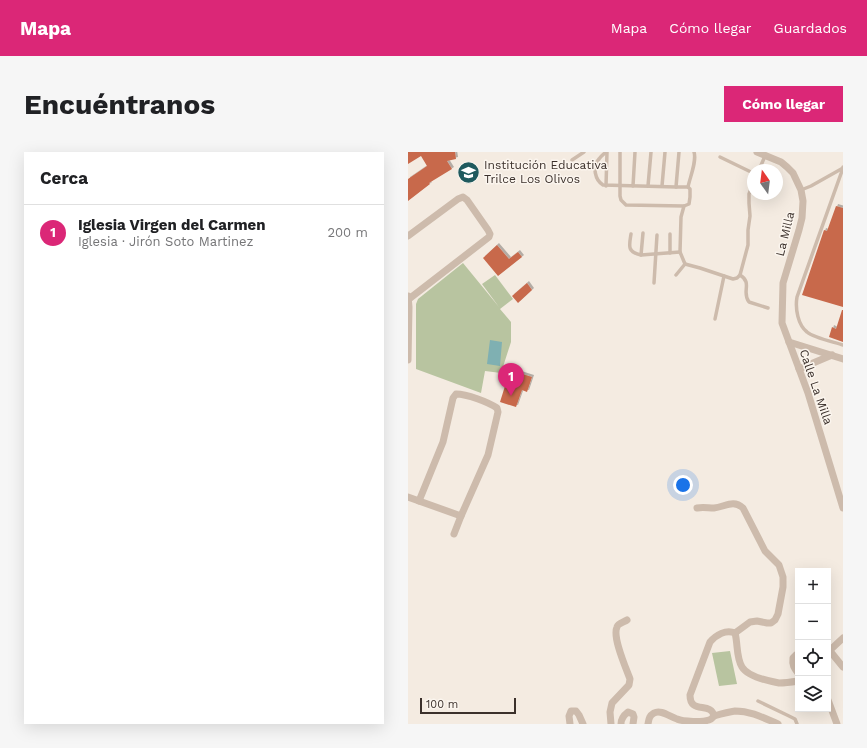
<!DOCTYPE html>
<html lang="es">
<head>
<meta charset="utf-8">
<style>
  body { margin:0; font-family:"Work Sans",sans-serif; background:#f6f6f6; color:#202124 }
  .controls { position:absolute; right:12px; bottom:12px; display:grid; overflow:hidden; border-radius:0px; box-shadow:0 4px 16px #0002 }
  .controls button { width:36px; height:36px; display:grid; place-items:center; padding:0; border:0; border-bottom:1px solid #e0e0e0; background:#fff; color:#202124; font:20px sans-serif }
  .compass { position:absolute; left:339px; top:12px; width:36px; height:36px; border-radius:50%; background:#fff; box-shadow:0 4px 16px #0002; rotate:346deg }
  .scale { position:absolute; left:12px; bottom:10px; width:96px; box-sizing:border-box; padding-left:4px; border:2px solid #3b302b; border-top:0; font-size:11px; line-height:14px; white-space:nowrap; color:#3b302b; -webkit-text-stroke:3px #fbf5ee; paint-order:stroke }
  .you { position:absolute; left:275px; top:333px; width:14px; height:14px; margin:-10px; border:3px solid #fff; border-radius:50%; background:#1a73e8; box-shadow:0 0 0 6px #1a73e833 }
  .badge { display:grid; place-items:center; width:26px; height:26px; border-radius:50%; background:#db2777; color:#fff; font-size:13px; font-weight:700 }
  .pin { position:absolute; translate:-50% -33px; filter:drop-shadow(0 1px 2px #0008) }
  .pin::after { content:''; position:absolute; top:21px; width:14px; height:12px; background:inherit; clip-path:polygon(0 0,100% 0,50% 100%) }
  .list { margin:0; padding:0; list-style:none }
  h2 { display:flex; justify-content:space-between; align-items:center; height:52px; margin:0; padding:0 16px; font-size:17px }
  h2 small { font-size:13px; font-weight:400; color:#757577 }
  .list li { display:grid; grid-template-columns:26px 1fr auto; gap:12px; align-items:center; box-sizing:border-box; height:56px; padding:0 16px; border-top:1px solid #e0e0e0 }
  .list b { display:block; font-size:15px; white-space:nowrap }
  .list p { margin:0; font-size:13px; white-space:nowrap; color:#757577 }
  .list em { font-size:13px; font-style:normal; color:#757577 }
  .icon { flex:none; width:22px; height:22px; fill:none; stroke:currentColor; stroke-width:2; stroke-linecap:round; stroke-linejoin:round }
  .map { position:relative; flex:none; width:435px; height:572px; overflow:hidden; border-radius:0px }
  header { display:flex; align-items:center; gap:24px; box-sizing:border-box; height:56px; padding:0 20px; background:#db2777; color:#fff }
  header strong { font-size:19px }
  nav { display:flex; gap:22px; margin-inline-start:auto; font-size:14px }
  .intro { display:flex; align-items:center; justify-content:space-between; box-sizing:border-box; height:96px; padding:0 24px }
  h1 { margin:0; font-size:28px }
  .button { padding:10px 18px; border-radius:0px; background:#db2777; color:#fff; font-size:14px; font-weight:700 }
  main { display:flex; gap:24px; padding:0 24px }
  aside { flex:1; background:#fff; border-radius:0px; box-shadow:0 4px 16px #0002 }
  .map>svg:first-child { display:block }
  .green { fill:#b8c4a0 }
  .water { fill:#7fb0b2 }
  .building { fill:#c8694b; filter:url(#shadow) }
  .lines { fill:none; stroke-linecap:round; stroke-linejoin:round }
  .service { stroke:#cdbbac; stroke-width:3.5 }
  .minor { stroke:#cdbbac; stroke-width:7 }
  .labels { text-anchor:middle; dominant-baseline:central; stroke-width:3; stroke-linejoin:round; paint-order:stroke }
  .poi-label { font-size:12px; fill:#3b302b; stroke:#fbf5ee; text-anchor:start }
  .street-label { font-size:12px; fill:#3b302b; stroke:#fbf5ee }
</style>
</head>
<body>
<header>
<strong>Mapa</strong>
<nav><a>Mapa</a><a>Cómo llegar</a><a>Guardados</a></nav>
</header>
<div class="intro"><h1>Encuéntranos</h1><a class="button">Cómo llegar</a></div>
<main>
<aside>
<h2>Cerca<small></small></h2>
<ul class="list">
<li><span class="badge">1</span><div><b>Iglesia Virgen del Carmen</b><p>Iglesia · Jirón Soto Martinez</p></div><em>200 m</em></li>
</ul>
</aside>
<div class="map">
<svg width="435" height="572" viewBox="0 0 435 572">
  <defs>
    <filter id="shadow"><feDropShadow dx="2" dy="-2" stdDeviation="0" flood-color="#0004"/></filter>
  </defs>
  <rect width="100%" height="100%" fill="#f4ebe1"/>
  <!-- green -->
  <g class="green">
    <polygon points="55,111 91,155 74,132 87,123 105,147 92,157 103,170 103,190 93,221 77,219 73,241 8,217 8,152 10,147"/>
    <polygon points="322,499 329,532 311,534 304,501"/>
  </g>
  <!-- water -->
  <polygon class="water" points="82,188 94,190 92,214 79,212"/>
  <!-- building -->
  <g class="building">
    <polygon points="0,0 47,0 48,7 39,9 44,17 21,31 22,32 0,49 0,27 19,14 13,4 0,12"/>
    <polygon points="428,54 435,56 435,155 394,143 416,78 419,79"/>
    <polygon points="89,93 101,107 110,100 114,105 90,124 75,106"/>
    <polygon points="119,131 124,138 110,151 104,144"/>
    <polygon points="434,158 435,158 435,190 421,185 424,175 428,177"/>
    <polygon points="102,218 124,225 119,240 114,238 108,255 92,250"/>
  </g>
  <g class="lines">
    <!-- service -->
    <g class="service">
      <path d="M198,0C196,2 193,4 191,7C184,15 187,28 195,33L268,35H280C282,25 289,9 286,0"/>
      <polyline points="212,0 212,44 213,48 218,53 276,54"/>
      <polyline points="312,5 345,21"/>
      <polyline points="164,8 176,0"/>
      <path d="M435,16L389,145C387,157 390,173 399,180C406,186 426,190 435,193"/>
      <polyline points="351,18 357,4"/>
      <polyline points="198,34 199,0"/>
      <polyline points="225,34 227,0"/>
      <polyline points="240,34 243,0"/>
      <polyline points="254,34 257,0"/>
      <polyline points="268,35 271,0"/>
      <polyline points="393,38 403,34 435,16 435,15"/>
      <polyline points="235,81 233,103 272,100"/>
      <path d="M223,82C221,94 219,100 233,103"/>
      <polyline points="262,101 262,82"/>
      <polyline points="277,112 292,116 325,127 329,126 332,123 340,93 340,78 342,64 341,51 341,42 345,32"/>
      <polyline points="268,123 277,112 272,100 273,65 276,54 281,52 282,45 282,37 280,35"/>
      <path d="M332,123C345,131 333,140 341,150L360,156"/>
      <polyline points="246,131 249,83"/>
      <polyline points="307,167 316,124"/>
      <polyline points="350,549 381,564 387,567 389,572"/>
    </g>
    <!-- minor -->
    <g class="minor">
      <polyline points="349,0 373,10 379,15 385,21 393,38 395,49 394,66 391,78 375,131 374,171 400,241 435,356"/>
      <polyline points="0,84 50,47 55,45 59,48 80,78 82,82 81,85 1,147"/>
      <polyline points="0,144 1,155 0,208"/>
      <polyline points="381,190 435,207"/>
      <polyline points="391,217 424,203"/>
      <polyline points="0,345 53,364"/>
      <path d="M11,349L35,290L45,246L48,242C59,242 80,250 89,256L90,260L80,303L53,364L46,382"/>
      <path d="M289,356C295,355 300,356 306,356C317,355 325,347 335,356L357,399L371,413L375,425V435L370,462L367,468L363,471H359L349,469L342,470L327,481"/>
      <path d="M327,481C330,492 328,505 334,515C340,525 360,529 371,531C377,531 384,530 390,529"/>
      <polyline points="422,499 435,515"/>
      <polyline points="420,500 435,486"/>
      <path d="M390,502L388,503L385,506C384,513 386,516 390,521"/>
      <polyline points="420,548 429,572"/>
      <path d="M306,564C313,562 320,560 327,559C343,559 356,566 370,572"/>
      <polyline points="162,572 161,564 163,559 168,559 171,563 175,572"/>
      <path d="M203,572L202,560L204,551L221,533L222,527C218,516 204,485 209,475C210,471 216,470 219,468"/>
      <path d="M213,572C213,567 216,563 220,560L225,562L226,565L225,572"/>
      <path d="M240,572C241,567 241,564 246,561C253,557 262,565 269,567C275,570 295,570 301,568C304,567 304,566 306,564C303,549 282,563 282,543L302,490C308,483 318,477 327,481"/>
    </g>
  </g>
  <!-- icons -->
  <defs>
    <symbol id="school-disc" viewBox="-11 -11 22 22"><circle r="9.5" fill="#1f5a5e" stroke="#fbf5ee"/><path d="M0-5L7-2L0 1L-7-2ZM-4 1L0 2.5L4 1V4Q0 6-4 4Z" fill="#fff"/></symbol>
  </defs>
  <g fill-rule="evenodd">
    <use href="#school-disc" x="48" y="8" width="25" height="25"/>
  </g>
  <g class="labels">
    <!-- poi labels -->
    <g class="poi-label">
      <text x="76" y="13">Institución Educativa<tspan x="76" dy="14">Trilce Los Olivos</tspan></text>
    </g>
    <!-- street labels -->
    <g class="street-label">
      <text transform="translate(377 82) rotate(-76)">La Milla</text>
      <text transform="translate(408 235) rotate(71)">Calle La Milla</text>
    </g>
  </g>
</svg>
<div class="controls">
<button>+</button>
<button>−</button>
<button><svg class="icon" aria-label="locate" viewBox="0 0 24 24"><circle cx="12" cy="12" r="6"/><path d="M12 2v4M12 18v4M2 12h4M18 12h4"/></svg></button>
<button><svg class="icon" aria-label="layers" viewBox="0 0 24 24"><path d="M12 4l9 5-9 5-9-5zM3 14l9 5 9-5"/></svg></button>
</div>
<svg class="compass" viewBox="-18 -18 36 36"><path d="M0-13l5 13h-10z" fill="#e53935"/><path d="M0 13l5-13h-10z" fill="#757577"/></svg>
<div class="scale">100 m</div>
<div class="you"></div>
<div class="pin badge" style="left:103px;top:244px">1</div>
</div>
</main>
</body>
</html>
